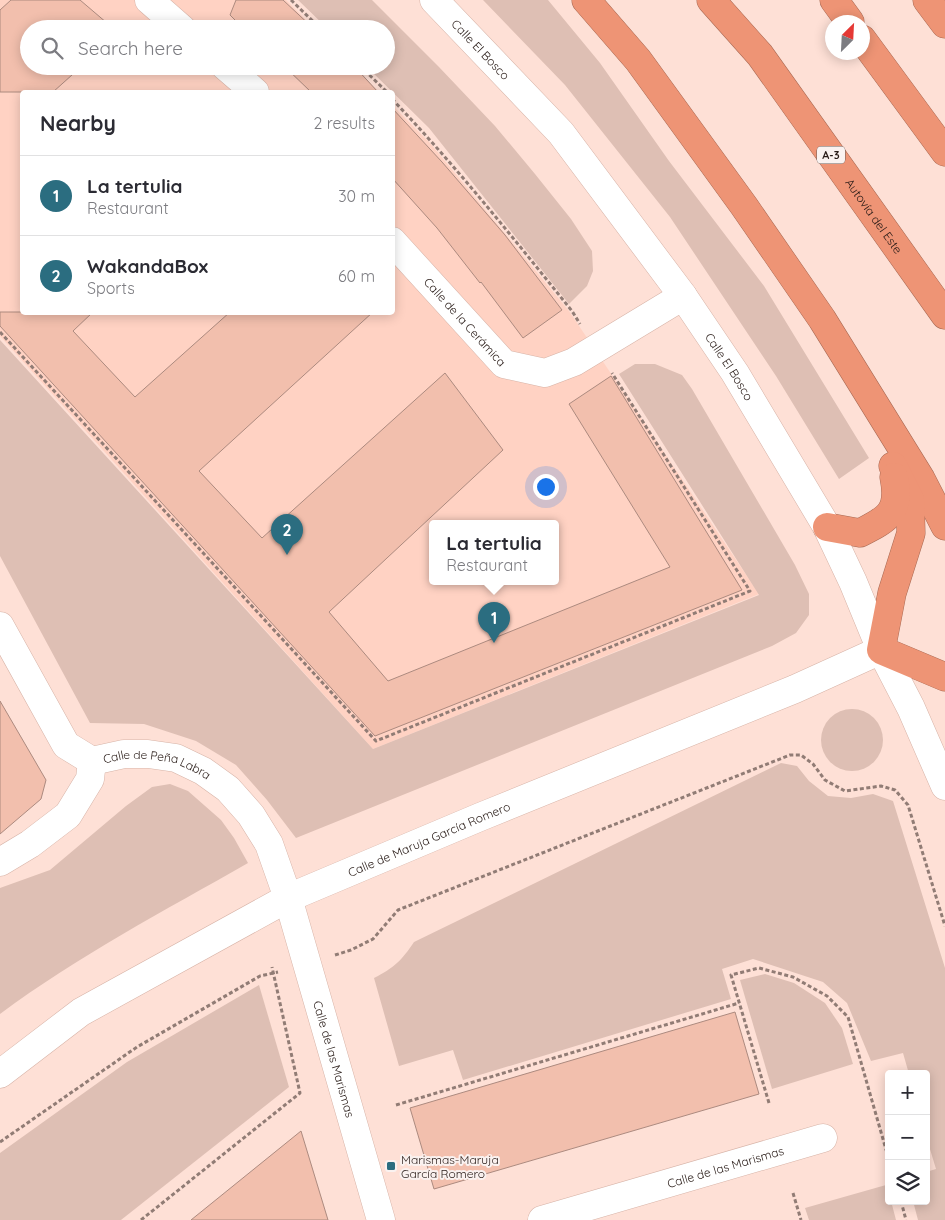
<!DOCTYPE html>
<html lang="en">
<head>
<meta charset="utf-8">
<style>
  body { margin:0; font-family:Quicksand,sans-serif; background:#f2f2f3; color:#2b2b33 }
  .controls { position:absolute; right:15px; bottom:15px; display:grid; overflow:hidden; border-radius:5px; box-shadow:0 2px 12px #0003 }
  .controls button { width:45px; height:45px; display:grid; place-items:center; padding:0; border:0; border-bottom:1px solid #e1e1e2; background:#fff; color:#2b2b33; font:25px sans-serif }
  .compass { position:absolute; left:825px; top:15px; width:45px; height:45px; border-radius:50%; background:#fff; box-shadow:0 2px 12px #0003; rotate:24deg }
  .you { position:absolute; left:545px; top:486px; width:18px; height:18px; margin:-12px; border:4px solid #fff; border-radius:50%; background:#1a73e8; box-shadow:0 0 0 8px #1a73e833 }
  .badge { display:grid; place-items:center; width:32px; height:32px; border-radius:50%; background:#2b6d80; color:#fff; font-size:16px; font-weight:700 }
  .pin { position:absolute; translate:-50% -41px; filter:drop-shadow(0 1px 2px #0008) }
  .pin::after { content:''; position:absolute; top:26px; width:18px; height:15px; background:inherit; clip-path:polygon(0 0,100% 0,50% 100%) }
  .popup { position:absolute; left:429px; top:520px; width:130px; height:65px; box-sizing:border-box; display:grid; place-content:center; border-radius:5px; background:#fff; filter:drop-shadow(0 1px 4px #0005); font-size:16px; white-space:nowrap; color:#7c7c81 }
  .popup b { font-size:19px; color:#2b2b33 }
  .popup::after { content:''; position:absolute; left:50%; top:100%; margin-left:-10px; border:10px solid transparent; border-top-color:#fff }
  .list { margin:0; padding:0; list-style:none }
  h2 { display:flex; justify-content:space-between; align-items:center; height:65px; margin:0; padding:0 20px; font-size:21px }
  h2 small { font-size:16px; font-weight:400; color:#7c7c81 }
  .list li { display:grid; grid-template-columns:32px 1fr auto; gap:15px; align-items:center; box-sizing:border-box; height:80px; padding:0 20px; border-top:1px solid #e1e1e2 }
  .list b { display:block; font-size:19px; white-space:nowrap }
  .list p { margin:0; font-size:16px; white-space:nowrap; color:#7c7c81 }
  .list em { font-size:16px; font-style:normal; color:#7c7c81 }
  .icon { flex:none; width:28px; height:28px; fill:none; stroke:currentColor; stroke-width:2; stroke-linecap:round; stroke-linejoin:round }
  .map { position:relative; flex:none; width:945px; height:1220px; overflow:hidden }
  .search { position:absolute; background:#fff; box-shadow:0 2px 12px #0003; left:20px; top:20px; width:375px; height:55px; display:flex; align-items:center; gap:12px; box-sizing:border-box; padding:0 18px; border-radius:28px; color:#7c7c81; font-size:19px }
  .panel { position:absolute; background:#fff; box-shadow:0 2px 12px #0003; left:20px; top:90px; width:375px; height:225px; border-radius:5px }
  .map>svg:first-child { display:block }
  .built { fill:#ffd2c3; fill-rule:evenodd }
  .green { fill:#debfb4 }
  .building { fill:#f2bfad; stroke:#ac8a7f }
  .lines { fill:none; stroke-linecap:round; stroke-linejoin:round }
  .minor-casing { stroke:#d7b3a7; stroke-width:29 }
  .highway-casing { stroke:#a96a54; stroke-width:29 }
  .path { stroke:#917c75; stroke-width:3; stroke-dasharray:4 2.5; stroke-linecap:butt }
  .minor { stroke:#fff; stroke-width:28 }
  .highway { stroke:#ee9475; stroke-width:28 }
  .poi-dot { fill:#2b6d80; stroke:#faf2f0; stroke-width:2 }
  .labels { text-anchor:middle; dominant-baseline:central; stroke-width:4; stroke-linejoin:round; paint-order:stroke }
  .shield { fill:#faf2f0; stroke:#675c58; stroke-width:1 }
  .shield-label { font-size:11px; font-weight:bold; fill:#281b17 }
  .street-label { font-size:12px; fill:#281b17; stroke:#faf2f0 }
  .poi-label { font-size:12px; fill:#281b17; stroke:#faf2f0; text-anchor:start }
</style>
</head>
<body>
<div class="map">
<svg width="945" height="1220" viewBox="0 0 945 1220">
  <rect width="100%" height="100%" fill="#fee0d6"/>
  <!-- built -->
  <path class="built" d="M0,0H286L315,29H29V66H353L379,92H22V312H392L393,106L430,143L569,311L759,594L373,749L0,336ZM433,524H555V582H433Z"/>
  <!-- green -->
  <g class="green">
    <polygon points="298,0 372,0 439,67 495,126 535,174 571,219 592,251 593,271 587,286 569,304 429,128 366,66 386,66 386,29 328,29"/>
    <polygon points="483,0 548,0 600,63 669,161 764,286 869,458 839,479 776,376 670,217 565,85"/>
    <polygon points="0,340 373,749 759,595 619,374 635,364 655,364 682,375 692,389 795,565 809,594 809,615 796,633 772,646 296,838 267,800 236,765 196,741 144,724 90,723 0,556"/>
    <circle cx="852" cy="740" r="31"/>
    <path d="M781,763L797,766L809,781L828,796L851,798L873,794L893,801L945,968V1220H918L913,1201H926V1172L936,1169L926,1136V1074H909L903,1053L871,1061L847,1003L823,982L753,959L722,969L731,999L463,1080L453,1050L399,1066L374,978C394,968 402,960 414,942Z"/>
    <path d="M170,784L188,791L221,820L234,838L248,863C164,911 78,956 0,1014V888L50,870L126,806L152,787Z"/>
    <polygon points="765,974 794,983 825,1003 842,1028 853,1064 772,1089 740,980"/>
    <polygon points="259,985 289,1087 121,1220 0,1220 0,1153 127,1062"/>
    <polygon points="886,1185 889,1195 889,1201 891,1201 896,1220 809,1220 805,1208"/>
  </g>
  <!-- building -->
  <g class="building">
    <polygon points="11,0 80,0 114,29 29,29 29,66 82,66 53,92 0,92 0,10"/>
    <polygon points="236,0 283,0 314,29 244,29 230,15"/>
    <polygon points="284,66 354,66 378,92 311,92"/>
    <polygon points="392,108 442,162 505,235 562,310 523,338 481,282 480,283 437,228 392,178"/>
    <polygon points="0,312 93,312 73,331 135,397 230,312 373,312 199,471 262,538 445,373 503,450 329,612 388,681 670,567 569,404 611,376 742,590 375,736 0,326"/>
    <polygon points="0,701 46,780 41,799 0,834"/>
    <polygon points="735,1012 759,1094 434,1189 410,1108"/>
    <polygon points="301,1131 328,1220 191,1220"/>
  </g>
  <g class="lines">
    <defs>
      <g id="minor">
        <polyline points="149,0 182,29"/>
        <path id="s1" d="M434,0L561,133L683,296L735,373L827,527L853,582L881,650L911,708L945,786"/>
        <polyline points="225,66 255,92"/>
        <path id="s2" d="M392,241L504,364L545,373L574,362L683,296"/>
        <path id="s3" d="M0,626L66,745L92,761L124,754H148L176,758L203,771L228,789L251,815L269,844L288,898L381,1220"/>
        <polyline points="0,862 30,844 68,815 90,779 92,761"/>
        <path id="s4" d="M0,1074L81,1012L288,898L480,817L795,689L881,650"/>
        <path id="s5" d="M542,1220L823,1138"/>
      </g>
      <g id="highway">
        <polyline points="586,0 638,60 744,206 822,319 921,479 945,526"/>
        <path id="s6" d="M711,0L760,55L945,315"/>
        <polyline points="834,0 850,22"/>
        <polyline points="927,0 945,24"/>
        <polyline points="862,39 945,152"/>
        <polyline points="893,466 910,500 911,533 892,593 881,650 945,677"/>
        <path d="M827,527L860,533C888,519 901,512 894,477"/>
      </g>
    </defs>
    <!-- minor casing -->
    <use href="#minor" class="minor-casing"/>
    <!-- highway casing -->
    <use href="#highway" class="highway-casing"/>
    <!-- path -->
    <g class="path">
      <polyline points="291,0 321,29"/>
      <polyline points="360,66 387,92"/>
      <path d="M392,99C456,166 514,239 572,311L580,324"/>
      <polyline points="0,332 376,741 750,591 612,373"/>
      <polyline points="335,955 351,950 373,939 398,910 790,755 801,755 813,764 825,780 845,791 881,786 895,790 908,805 945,926"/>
      <polyline points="769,1103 731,975 759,968 793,977 827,996 848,1017 889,1160"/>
      <polyline points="396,1105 739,1003"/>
      <polyline points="0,1142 137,1047 260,976 278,972"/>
      <polyline points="793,1193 801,1220"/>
      <polyline points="901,1201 906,1220"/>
      <polyline points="141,1220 300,1093 272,967"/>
    </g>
    <!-- minor -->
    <use href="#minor" class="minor"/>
    <!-- highway -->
    <use href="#highway" class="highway"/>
  </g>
  <!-- markers -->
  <rect class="poi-dot" x="386" y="1161" width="10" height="10" rx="2.5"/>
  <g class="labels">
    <!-- shield labels -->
    <rect class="shield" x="817" y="146.5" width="28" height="17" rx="4"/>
    <g class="shield-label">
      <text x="831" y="155">A-3</text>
    </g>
    <!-- street labels -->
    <g class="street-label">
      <text stroke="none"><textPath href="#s1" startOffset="68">Calle El Bosco</textPath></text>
      <text stroke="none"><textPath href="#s6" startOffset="271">Autovía del Este</textPath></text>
      <text stroke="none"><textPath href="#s2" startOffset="109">Calle de la Cerámica</textPath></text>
      <text stroke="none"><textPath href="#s1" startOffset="472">Calle El Bosco</textPath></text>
      <text stroke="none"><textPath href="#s3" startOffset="234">Calle de Peña Labra</textPath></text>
      <text stroke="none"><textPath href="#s4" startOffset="491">Calle de Maruja García Romero</textPath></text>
      <text stroke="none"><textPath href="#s3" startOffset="606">Calle de las Marismas</textPath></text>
      <text stroke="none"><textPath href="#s5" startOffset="191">Calle de las Marismas</textPath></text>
    </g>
    <!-- poi labels -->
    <g class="poi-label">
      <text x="401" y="1159">Marismas-Maruja<tspan x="401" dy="14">García Romero</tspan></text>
    </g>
  </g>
</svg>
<div class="controls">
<button>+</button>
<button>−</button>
<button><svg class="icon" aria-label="layers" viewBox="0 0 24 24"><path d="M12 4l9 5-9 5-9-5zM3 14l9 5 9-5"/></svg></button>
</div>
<svg class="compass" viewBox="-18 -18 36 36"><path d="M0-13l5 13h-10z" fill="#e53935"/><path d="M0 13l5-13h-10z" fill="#7c7c81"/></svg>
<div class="you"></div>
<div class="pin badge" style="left:494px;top:643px">1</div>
<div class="popup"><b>La tertulia</b>Restaurant</div>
<div class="pin badge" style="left:287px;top:555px">2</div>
<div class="search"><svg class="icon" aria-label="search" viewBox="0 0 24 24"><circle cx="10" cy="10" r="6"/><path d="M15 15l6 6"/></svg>Search here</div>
<section class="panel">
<h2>Nearby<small>2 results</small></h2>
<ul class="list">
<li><span class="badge">1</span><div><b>La tertulia</b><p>Restaurant</p></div><em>30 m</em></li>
<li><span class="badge">2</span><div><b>WakandaBox</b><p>Sports</p></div><em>60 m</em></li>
</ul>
</section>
</div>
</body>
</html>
